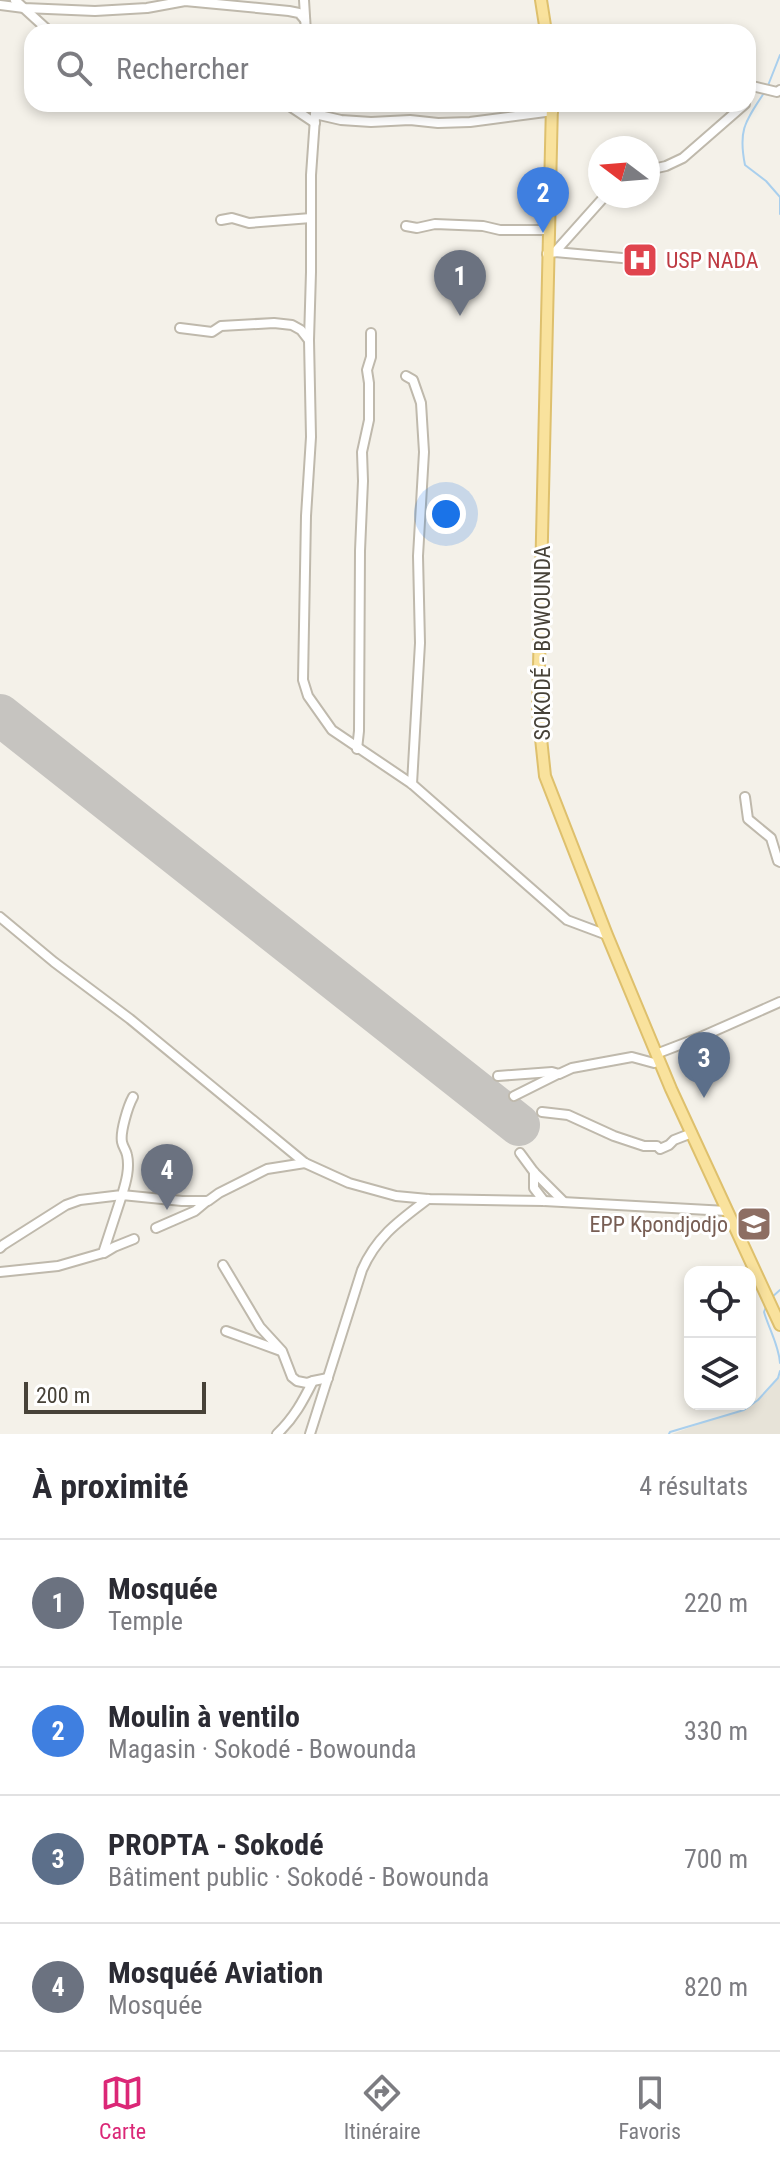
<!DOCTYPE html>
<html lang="fr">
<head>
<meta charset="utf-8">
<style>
  body { margin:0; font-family:"Roboto Condensed",sans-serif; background:#f7f7f7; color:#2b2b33 }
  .controls { position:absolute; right:24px; bottom:24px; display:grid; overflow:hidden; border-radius:16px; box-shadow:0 4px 12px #0003 }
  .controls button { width:72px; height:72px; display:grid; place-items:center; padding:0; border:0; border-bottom:2px solid #e1e1e2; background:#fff; color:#2b2b33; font:40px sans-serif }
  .compass { position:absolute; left:588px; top:136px; width:72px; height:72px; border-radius:50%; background:#fff; box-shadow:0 4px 12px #0003; rotate:286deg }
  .scale { position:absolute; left:24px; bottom:20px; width:182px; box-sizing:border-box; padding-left:8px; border:4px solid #474238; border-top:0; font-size:22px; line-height:28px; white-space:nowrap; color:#474238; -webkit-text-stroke:6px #fff; paint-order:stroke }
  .you { position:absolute; left:446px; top:514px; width:28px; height:28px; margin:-20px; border:6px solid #fff; border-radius:50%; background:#1a73e8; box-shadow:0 0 0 12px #1a73e833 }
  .badge { display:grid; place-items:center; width:52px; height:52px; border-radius:50%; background:#db2777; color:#fff; font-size:26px; font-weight:700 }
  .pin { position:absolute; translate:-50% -66px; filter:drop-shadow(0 2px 4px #0008) }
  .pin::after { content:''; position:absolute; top:42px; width:28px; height:24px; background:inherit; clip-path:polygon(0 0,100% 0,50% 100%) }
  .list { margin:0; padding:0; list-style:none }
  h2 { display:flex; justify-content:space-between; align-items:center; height:104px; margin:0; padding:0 32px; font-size:34px }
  h2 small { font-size:26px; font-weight:400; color:#7c7c81 }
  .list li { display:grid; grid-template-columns:52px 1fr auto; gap:24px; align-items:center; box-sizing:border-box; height:128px; padding:0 32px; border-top:2px solid #e1e1e2 }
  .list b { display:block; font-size:30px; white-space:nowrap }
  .list p { margin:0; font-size:26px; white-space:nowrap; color:#7c7c81 }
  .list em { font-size:26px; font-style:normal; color:#7c7c81 }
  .icon { flex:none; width:44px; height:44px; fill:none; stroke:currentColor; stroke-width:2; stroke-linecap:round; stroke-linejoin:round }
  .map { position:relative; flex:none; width:780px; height:1434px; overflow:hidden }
  .search { position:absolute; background:#fff; box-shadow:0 4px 12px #0003; left:24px; right:24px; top:24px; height:88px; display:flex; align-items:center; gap:20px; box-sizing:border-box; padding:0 28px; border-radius:24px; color:#7c7c81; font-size:30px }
  .sheet { height:616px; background:#fff }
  nav { display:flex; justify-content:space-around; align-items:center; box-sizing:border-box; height:112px; border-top:2px solid #e1e1e2; background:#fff; font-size:22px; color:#7c7c81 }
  nav a { display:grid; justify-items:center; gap:4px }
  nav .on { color:#db2777 }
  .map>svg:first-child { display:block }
  .residential { fill:#e7e3d8 }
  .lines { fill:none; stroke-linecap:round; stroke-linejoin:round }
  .stream { stroke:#a9cfed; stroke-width:2 }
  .runway { stroke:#c6c4c0; stroke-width:42 }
  .minor-casing { stroke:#bfb9ac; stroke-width:12 }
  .major-casing { stroke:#dec06d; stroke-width:14 }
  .minor { stroke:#fff; stroke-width:8 }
  .major { stroke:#f9e29d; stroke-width:10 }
  .labels { text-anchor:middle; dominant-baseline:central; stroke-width:6; stroke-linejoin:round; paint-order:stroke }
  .health-label { font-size:22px; fill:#be3a42; stroke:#fff; text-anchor:start }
  .street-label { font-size:22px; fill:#474238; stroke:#fff }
  .education-label { font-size:22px; fill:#785e54; stroke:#fff; text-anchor:end }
</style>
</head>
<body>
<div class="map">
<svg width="780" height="1434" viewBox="0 0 780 1434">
  <rect width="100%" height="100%" fill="#f4f1e9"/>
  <!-- residential -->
  <polygon class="residential" points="780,1374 780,1434 672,1434 712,1419 744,1411 758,1401 779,1378"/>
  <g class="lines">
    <!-- stream -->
    <g class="stream">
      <polyline points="767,88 780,55"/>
      <path d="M764,93C745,122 738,130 745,165L766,181L780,197V214"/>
      <polyline points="771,1298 780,1290"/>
      <path d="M766,1307L764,1312C769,1329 779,1346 780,1363"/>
      <polyline points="669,1434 670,1432 744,1410 758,1400 778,1378 780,1371"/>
    </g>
    <!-- runway -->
    <polyline class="runway" points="0,715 519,1125"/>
    <defs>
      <g id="minor">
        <polyline points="15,0 50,32"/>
        <polyline points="304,0 306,32"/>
        <polyline points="0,5 24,8 95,11 147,8 185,1 289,11 299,13 305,20"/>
        <polyline points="748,85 777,92 780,90"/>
        <polyline points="316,104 311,175 311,272 309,340 311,437 306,516 303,680 308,696 332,730 412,784 567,920 607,935"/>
        <polyline points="291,107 315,123"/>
        <polyline points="315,114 341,120 371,122 410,120 438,123 470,122 553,111"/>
        <polyline points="648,170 666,166 683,158 745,104"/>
        <polyline points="221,220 232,218 249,223 311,218"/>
        <polyline points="406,226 417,228 435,224 483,226 500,230 548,230"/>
        <polyline points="555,252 605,196"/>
        <polyline points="547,254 555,252 633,259"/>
        <polyline points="180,328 212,332 221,326 274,323 292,325 301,330 308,339"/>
        <polyline points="406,376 413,380 421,403 424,452 418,556 420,643 412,784"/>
        <polyline points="357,749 359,731 360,551 363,481 362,452 369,420 369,383 367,370 371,357 371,333"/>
        <polyline points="745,797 748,819 771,838 778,861 780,862"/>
        <polyline points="0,917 54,962 130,1019 305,1163 349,1183 396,1196 428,1199 544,1201 727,1211"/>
        <polyline points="656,1054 703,1036 780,1002"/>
        <polyline points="498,1076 552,1072 559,1074 572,1068 632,1057 654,1063 659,1061"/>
        <polyline points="514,1096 558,1074"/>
        <polyline points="542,1112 568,1115 614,1136 644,1146 657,1146 660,1149 669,1145 674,1140 692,1133"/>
        <polyline points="520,1153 534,1172 563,1201"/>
        <polyline points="534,1172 534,1188 544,1201"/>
        <polyline points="156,1228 195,1211 207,1201"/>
        <path d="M0,1248L3,1245L66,1205L80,1200L122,1195C126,1182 130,1168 127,1155C126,1150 123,1147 122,1142C120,1132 128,1106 133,1097"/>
        <polyline points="104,1253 114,1247 134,1239"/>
        <polyline points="223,1265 260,1327 282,1351 292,1377 297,1381 307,1383 313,1381"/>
        <polyline points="0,1272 58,1266 103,1253 122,1195 182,1201 208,1201 219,1193 267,1169 305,1163"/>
        <polyline points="226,1331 281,1351"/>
        <path d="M277,1434C294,1418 303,1401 313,1381L328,1378"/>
        <path d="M310,1434L362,1270C377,1236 399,1221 428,1199"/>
      </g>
      <g id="major">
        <polyline points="541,0 546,32"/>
        <polyline points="552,104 538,710 545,776 607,935 671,1089 780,1325"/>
      </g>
    </defs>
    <!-- minor casing -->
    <use href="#minor" class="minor-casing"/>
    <!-- major casing -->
    <use href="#major" class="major-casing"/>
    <!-- minor -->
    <use href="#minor" class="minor"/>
    <!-- major -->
    <use href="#major" class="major"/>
  </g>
  <!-- icons -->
  <defs>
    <symbol id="hospital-square" viewBox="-11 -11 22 22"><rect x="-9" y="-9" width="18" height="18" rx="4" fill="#e0444e" stroke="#fff"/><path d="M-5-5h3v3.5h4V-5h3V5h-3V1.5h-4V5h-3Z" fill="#fff"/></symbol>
    <symbol id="school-square" viewBox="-11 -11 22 22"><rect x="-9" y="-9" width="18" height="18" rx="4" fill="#8d6e63" stroke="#fff"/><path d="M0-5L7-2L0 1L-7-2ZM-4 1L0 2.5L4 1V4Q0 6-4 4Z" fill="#fff"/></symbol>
  </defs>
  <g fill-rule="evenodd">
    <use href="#hospital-square" x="620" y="240" width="40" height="40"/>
    <use href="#school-square" x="734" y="1204" width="40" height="40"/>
  </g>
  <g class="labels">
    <!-- health labels -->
    <g class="health-label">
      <text x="666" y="260">USP NADA</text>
    </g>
    <!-- street labels -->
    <g class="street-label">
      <text transform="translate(542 643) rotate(-90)">SOKODÉ - BOWOUNDA</text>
    </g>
    <!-- education labels -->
    <g class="education-label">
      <text x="728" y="1224">EPP Kpondjodjo</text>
    </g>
  </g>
</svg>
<div class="controls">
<button><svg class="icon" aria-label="locate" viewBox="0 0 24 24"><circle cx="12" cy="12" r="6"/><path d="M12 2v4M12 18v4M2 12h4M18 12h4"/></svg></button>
<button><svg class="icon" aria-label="layers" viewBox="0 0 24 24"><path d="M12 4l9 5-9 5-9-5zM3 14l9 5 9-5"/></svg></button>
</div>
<svg class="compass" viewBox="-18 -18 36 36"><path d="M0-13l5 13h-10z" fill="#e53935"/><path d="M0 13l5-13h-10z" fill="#7c7c81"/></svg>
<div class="scale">200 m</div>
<div class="you"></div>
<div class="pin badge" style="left:460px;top:316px;background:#6b7280">1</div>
<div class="pin badge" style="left:543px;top:233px;background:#3f7fe0">2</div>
<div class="pin badge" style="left:704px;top:1098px;background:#5c6f8a">3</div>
<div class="pin badge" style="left:167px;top:1210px;background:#6b7280">4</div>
<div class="search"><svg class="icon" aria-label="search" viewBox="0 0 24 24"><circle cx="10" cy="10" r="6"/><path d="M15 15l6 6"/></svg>Rechercher</div>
</div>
<section class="sheet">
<h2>À proximité<small>4 résultats</small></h2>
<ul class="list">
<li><span class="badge" style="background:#6b7280">1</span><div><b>Mosquée</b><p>Temple</p></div><em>220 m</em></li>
<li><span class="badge" style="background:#3f7fe0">2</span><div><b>Moulin à ventilo</b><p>Magasin · Sokodé - Bowounda</p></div><em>330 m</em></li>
<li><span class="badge" style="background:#5c6f8a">3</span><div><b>PROPTA - Sokodé</b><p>Bâtiment public · Sokodé - Bowounda</p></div><em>700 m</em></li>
<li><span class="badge" style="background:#6b7280">4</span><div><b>Mosquéé Aviation</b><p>Mosquée</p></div><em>820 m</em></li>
</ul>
</section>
<nav>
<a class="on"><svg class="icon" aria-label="map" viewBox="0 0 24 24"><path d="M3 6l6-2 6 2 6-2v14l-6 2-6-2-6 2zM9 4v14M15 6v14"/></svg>Carte</a>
<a><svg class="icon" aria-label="directions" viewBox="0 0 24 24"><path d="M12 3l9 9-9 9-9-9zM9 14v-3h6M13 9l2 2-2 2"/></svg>Itinéraire</a>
<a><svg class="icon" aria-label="saved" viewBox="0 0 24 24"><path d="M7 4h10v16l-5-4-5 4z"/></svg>Favoris</a>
</nav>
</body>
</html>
